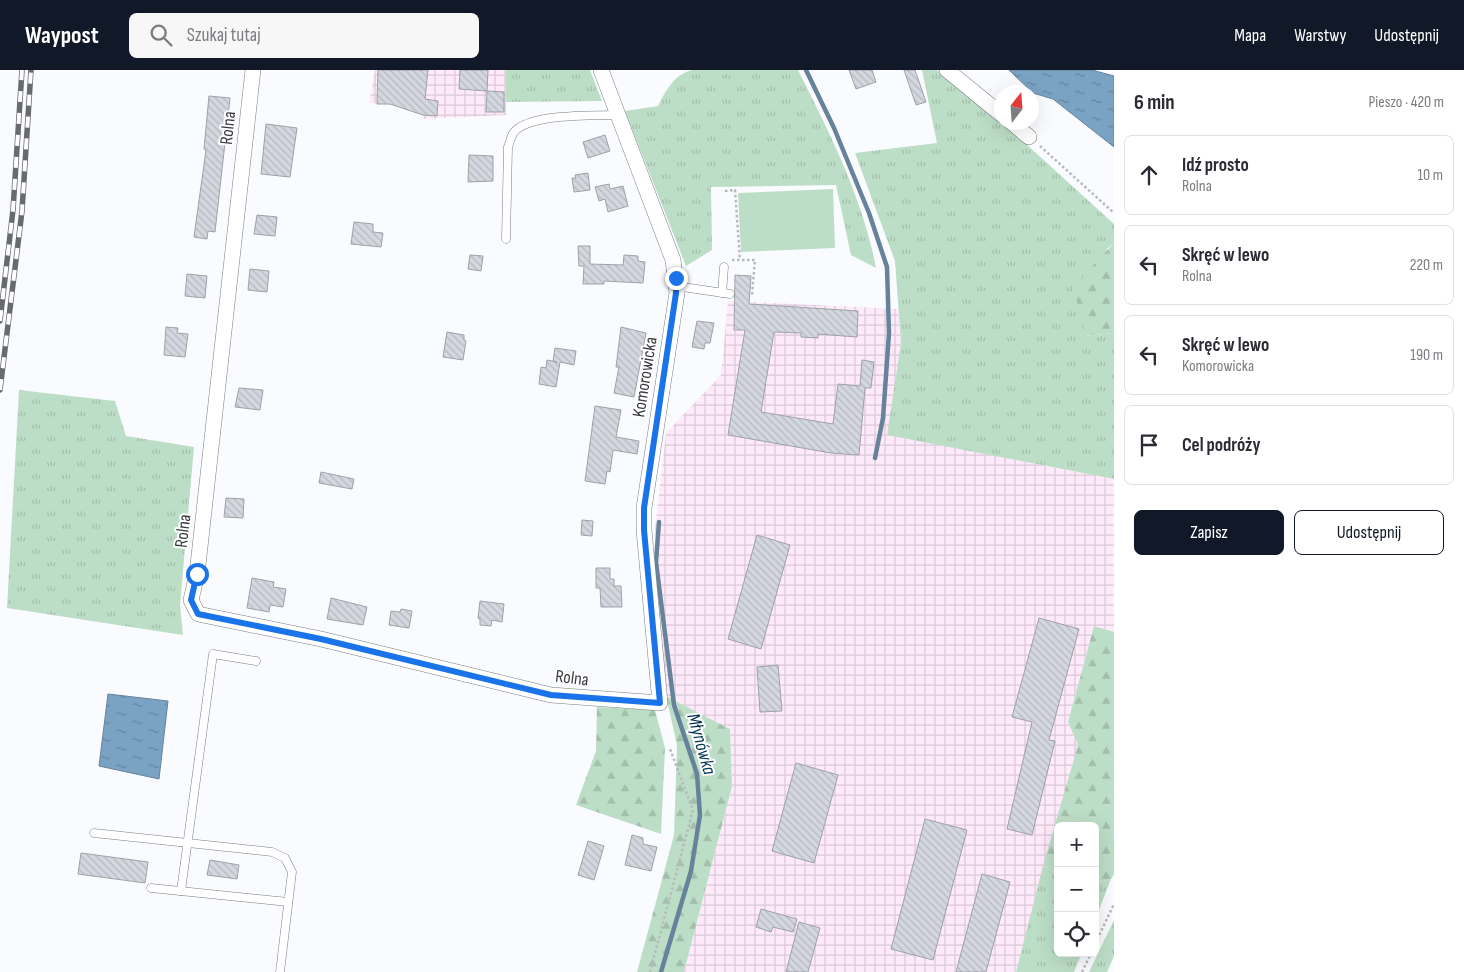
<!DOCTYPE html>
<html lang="pl">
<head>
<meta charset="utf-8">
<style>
  body { margin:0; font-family:"Sofia Sans Condensed",sans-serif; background:#f7f7f7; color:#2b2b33 }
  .controls { position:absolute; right:15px; bottom:15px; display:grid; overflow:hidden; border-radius:8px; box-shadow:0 5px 20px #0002 }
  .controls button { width:45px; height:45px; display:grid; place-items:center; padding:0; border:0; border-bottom:1px solid #e1e1e2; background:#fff; color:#2b2b33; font:25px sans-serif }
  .compass { position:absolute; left:994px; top:15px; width:45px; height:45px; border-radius:50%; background:#fff; box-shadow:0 5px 20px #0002; rotate:17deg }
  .stop { position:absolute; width:15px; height:15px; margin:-11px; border:4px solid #1a73e8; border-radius:50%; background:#fff }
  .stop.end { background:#1a73e8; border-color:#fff; box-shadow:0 1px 5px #0008 }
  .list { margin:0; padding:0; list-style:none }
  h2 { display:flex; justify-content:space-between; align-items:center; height:65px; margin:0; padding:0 20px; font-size:21px }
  h2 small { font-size:16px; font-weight:400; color:#7c7c81 }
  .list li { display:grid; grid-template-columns:32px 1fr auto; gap:15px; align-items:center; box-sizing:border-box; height:80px; margin:0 10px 10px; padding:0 10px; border:1px solid #e1e1e2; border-radius:8px }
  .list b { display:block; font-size:19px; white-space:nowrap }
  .list p { margin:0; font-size:16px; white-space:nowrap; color:#7c7c81 }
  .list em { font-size:16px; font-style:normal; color:#7c7c81 }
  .actions { display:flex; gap:10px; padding:15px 20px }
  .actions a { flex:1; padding:11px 0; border:1px solid #111827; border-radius:8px; text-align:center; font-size:18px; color:#111827 }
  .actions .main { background:#111827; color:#fff }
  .icon { flex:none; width:28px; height:28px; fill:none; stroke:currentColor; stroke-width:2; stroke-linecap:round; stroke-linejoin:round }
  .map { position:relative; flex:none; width:1114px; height:902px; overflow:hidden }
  header { display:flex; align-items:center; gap:30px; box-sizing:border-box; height:70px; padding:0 25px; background:#111827; color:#fff }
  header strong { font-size:24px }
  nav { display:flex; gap:28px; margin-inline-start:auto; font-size:18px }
  .search { width:350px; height:45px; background:#f7f7f7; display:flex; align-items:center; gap:12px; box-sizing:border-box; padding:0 18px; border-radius:8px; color:#7c7c81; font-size:19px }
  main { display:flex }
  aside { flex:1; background:#fff }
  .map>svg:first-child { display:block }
  .industrial { fill:url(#industrial-grid) }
  .grass { fill:url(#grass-tufts) }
  .forest { fill:url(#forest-firs) }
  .pitch { fill:#bddec6 }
  .water { fill:url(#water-ripples); stroke:#66839b }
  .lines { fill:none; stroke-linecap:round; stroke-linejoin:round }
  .stream { stroke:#66839b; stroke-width:4.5 }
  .building { fill:url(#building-back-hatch); stroke:#9ea1a7 }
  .lane-casing { stroke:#797c83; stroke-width:9 }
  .street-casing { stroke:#797c83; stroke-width:16 }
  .path { stroke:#b8b9bc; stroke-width:2.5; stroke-dasharray:2.5 2.5; stroke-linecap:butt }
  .lane { stroke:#fff; stroke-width:8 }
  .street { stroke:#fff; stroke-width:15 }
  .rail-casing { stroke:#686a6d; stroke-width:5.5 }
  .rail { stroke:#fff; stroke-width:4; stroke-dasharray:11; stroke-linecap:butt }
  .route { stroke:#1a73e8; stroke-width:6 }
  .labels { text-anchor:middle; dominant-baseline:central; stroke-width:4; stroke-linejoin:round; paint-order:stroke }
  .street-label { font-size:18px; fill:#383a3d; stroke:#fff }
  .water-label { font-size:19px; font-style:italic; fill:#003252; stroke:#fff }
</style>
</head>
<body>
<header>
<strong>Waypost</strong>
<div class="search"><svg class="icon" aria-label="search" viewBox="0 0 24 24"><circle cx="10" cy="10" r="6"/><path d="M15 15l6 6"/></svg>Szukaj tutaj</div>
<nav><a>Mapa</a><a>Warstwy</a><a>Udostępnij</a></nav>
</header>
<main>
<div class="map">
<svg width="1114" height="902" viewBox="0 0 1114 902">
  <defs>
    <pattern id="industrial-grid" width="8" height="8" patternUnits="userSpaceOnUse" patternTransform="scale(1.25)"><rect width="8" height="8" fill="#feeafa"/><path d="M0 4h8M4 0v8" fill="none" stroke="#dac9d7"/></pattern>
    <pattern id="grass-tufts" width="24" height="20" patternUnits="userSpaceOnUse" patternTransform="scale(1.25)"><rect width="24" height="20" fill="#bddec6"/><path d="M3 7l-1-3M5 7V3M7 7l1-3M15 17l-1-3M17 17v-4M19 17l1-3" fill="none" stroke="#a3bfab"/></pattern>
    <pattern id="forest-firs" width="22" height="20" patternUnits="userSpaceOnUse" patternTransform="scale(1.25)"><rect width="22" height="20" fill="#bddec6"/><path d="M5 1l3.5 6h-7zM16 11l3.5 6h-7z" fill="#a3bfab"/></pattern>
    <pattern id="water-ripples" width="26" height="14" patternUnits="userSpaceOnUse" patternTransform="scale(1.25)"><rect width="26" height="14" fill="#7aa2c3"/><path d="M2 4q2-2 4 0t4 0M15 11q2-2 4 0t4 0" fill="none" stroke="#6585a0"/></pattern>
    <pattern id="building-back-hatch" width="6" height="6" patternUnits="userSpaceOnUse" patternTransform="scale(1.25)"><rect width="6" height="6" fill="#d4d7df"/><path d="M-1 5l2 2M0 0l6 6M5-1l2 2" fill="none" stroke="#b7b9c0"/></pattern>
  </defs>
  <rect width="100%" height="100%" fill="#fafbfe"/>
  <!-- industrial -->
  <g class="industrial">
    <polygon points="375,0 506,0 506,45 423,49 422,37 369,33"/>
    <polygon points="728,231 898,239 901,273 888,365 1114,409 1114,562 1094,556 1068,652 1078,675 1016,902 684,902 732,716 730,659 666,626 655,459 666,363 721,305"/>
  </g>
  <!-- grass -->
  <g class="grass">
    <polygon points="506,0 590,0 602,31 506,32"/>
    <path d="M692,0H798C830,63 863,129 876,198L851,185L836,115L711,117L712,180L686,196L625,41L658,36C666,20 674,5 692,0Z"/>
    <polygon points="922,0 937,0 1025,73 1114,154 1114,173 1107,179 1086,266 1114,263 1114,409 887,365 901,273 895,191 855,83 937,73"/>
    <polygon points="19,320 115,331 126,366 194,377 180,535 183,565 7,538"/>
    <polygon points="1043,796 1058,803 1058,883 1082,883 1074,902 1016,902"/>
    <polygon points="1111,809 1095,850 1095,813"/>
    <polygon points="1114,850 1114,886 1107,902 1089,902"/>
  </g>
  <!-- forest -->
  <g class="forest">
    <polygon points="1114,173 1114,263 1086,266 1073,217"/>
    <polygon points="1094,556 1114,562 1114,804 1111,809 1095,813 1095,756 1058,756 1058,803 1043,796 1078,675 1068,652"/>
    <polygon points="666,626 730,659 732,716 684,902 637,902 674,765 677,675"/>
    <polygon points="597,637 655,640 665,678 661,764 576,735 596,681"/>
  </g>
  <!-- pitch -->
  <polygon class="pitch" points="833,119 835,178 741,182 738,123"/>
  <!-- water -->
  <g class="water">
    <polygon points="1009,0 1092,0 1114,6 1114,77 1053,29 1033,23"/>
    <polygon points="108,624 168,631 159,709 99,696"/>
  </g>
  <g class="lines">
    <!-- stream -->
    <g class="stream">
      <polyline points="806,0 834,58 869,143 887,197 889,263 883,348 875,388"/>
      <polyline points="659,452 656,492 674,635 697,704 700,745 691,801 661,902"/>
    </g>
  </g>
  <!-- building -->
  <g class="building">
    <polygon points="378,0 428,0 425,29 438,31 437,46 423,45 390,34 377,34"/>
    <polygon points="460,0 488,0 487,21 504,22 504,42 486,42 487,21 459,19"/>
    <polygon points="849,0 872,0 876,12 856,19"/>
    <polygon points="904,0 915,0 926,32 916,35"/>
    <polygon points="209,26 230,28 215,162 208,161 207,169 194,167 206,80 204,79"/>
    <polygon points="266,54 297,58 290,107 261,104"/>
    <polygon points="605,65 610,81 588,88 583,72"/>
    <polygon points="469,85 493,86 493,111 468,112"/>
    <polygon points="588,103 590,120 574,122 572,108 576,108 575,105"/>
    <polygon points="609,114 610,119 623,116 628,136 608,142 605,129 599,131 595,117"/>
    <polygon points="257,145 277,147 275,166 254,164"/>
    <polygon points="354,152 373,154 373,162 383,163 381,177 351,174"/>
    <polygon points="578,176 590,176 590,194 623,195 624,185 638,186 638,191 645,192 643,213 604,211 604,214 583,214 584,196 579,196"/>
    <polygon points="470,185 483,186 481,201 468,199"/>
    <polygon points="250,199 269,201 267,222 248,220"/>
    <polygon points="187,204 207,206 205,228 185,226"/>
    <polygon points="735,205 751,206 749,234 858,241 857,267 818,264 818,268 801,267 801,263 774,262 761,342 833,354 838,314 860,316 862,290 874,292 871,318 865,318 859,385 831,383 728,365 745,260 734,260"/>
    <polygon points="697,251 714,253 710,273 705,273 704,279 692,277"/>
    <polygon points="166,257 178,258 177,263 188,264 185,287 164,285"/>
    <polygon points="621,257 646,263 634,327 614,323 619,297 616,297"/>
    <polygon points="447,262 464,265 464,270 466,271 463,290 443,287"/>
    <polygon points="555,278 576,281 574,295 560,292 556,317 539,314 541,297 546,298 547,290 557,292 553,291"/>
    <polygon points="239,318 263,320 260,340 235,337"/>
    <polygon points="595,336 621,340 616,367 639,371 637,384 613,380 610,402 607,401 605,414 585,411"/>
    <polygon points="321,402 354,409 352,419 319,413"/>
    <polygon points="226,428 244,429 243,448 224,447"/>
    <polygon points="582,450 593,451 592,466 581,465"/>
    <polygon points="757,465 790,475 761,579 728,569"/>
    <polygon points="596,498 610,498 610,509 614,509 614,516 621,516 622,537 601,537 600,518 596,518"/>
    <polygon points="252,508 274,512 273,517 286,519 283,537 270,535 269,542 247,538"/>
    <polygon points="331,528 367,537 363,555 327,549"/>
    <polygon points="480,531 504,534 502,552 492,550 491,556 480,555 480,549 478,548"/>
    <polygon points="401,539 412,541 409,558 389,555 391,541 400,542"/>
    <polygon points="1039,548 1079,559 1049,670 1055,671 1032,765 1007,759 1032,652 1012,647"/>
    <polygon points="778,595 782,641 760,642 757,597"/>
    <polygon points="796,693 838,705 814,793 772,781"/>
    <polygon points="925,749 967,760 933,890 891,879"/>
    <polygon points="632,765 643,768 643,774 657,777 651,801 625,795"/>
    <polygon points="588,771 604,776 594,810 578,805"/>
    <polygon points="81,783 148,792 145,813 78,804"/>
    <polygon points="210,790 239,795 237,809 207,805"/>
    <polygon points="982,804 1010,812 986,902 956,902"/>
    <polygon points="761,839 797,849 793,862 773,857 771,862 756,857"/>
    <polygon points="799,852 820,858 808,902 786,902"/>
  </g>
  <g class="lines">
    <defs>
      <g id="lane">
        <path d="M506,169L508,77C510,72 511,66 514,62C531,43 593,46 618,45"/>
        <polyline points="676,216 730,224"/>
        <polyline points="722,223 724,197"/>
        <polyline points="94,763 272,782 285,788 292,802 280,902"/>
        <polyline points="151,818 288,832"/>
        <polyline points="181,821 213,584 256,591"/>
      </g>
      <g id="street">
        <polyline points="253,0 197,504 191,530 198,544 321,569 551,625 660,633 644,460 644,438 677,223 673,190 601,0"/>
        <polyline points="947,0 1002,45"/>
        <polyline points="1011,52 1029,67"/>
      </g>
    </defs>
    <!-- lane casing -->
    <use href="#lane" class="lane-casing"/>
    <!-- street casing -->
    <use href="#street" class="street-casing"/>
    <!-- path -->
    <g class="path">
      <polyline points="1040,76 1114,143"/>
      <polyline points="725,121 735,120 740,190"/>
      <polyline points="732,190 755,190 752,225"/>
      <polyline points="1095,874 1114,834"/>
      <polyline points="650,902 693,740 670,679"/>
      <polyline points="1082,902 1091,883"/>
    </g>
    <!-- lane -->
    <use href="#lane" class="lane"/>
    <!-- street -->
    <use href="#street" class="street"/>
    <defs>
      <g id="rail">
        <polyline points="0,251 13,140 22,0"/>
        <polyline points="0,320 22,141 31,0"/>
      </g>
    </defs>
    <!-- rail casing -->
    <use href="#rail" class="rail-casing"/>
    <!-- rail -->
    <use href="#rail" class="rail"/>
  </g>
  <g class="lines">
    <!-- route -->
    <polyline class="route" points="197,504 191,530 198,544 321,569 551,625 660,633 644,460 644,438 676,223 676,208"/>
  </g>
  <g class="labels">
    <!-- street labels -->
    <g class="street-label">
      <text transform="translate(228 58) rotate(-84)">Rolna</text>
      <text transform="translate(645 307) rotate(-81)">Komorowicka</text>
      <text transform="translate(183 461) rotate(-83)">Rolna</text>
      <text transform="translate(572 608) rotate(7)">Rolna</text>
    </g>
    <!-- water labels -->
    <g class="water-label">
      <text transform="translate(701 674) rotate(74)">Młynówka</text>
    </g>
  </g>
</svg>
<div class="controls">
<button>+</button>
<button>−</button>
<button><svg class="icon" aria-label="locate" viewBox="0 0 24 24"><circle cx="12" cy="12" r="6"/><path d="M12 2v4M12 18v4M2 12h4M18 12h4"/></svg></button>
</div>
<svg class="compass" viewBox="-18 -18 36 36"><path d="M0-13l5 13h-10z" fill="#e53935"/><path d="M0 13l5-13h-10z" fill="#7c7c81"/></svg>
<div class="stop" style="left:197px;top:504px"></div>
<div class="stop end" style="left:676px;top:208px"></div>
</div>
<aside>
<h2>6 min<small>Pieszo · 420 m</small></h2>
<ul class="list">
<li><svg class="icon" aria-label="ahead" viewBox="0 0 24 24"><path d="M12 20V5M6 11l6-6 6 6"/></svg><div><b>Idź prosto</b><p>Rolna</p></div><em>10 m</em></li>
<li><svg class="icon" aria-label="left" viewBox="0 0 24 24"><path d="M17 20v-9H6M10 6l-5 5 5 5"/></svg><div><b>Skręć w lewo</b><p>Rolna</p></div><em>220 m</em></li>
<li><svg class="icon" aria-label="left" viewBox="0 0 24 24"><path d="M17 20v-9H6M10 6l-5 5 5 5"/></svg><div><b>Skręć w lewo</b><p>Komorowicka</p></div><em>190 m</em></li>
<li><svg class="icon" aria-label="arrive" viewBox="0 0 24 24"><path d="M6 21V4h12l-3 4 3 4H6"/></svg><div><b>Cel podróży</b></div></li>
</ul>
<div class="actions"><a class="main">Zapisz</a><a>Udostępnij</a></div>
</aside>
</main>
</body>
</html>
